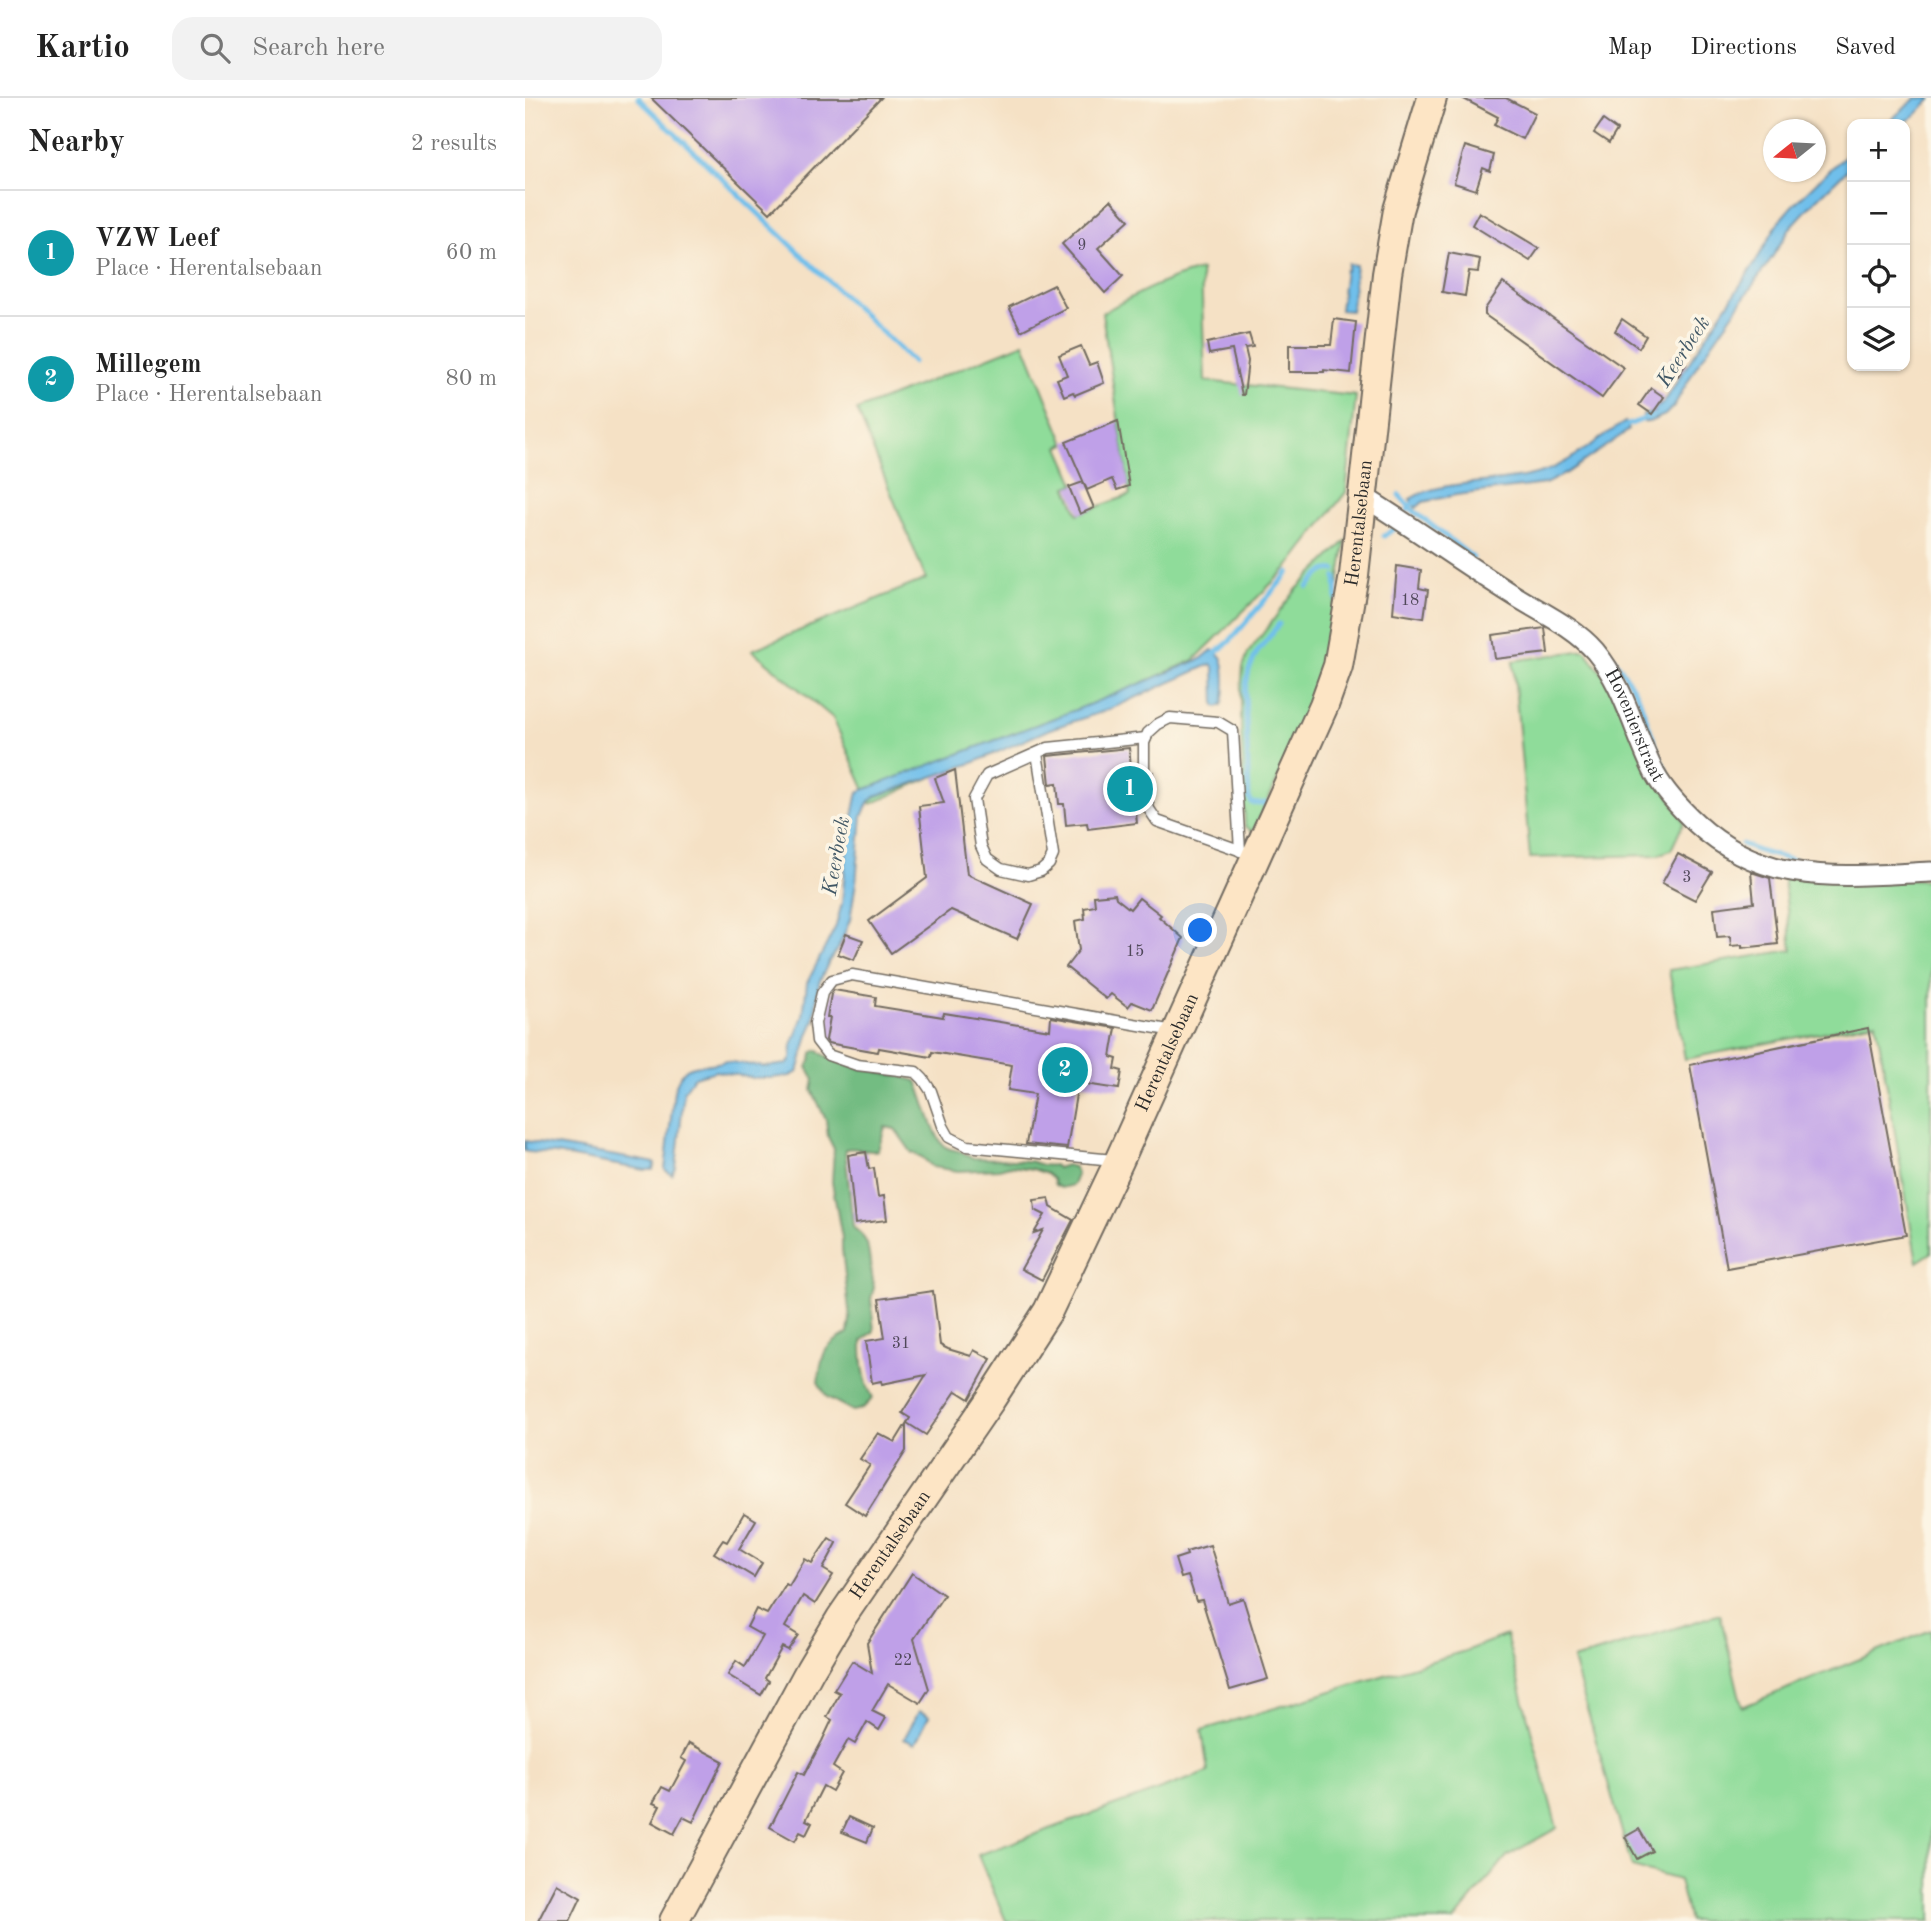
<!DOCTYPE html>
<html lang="en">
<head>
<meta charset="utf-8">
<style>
  body { margin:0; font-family:"Old Standard TT",serif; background:#f2f2f2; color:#222 }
  .controls { position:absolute; right:21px; top:21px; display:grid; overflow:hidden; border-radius:14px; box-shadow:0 2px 5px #0004 }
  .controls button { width:63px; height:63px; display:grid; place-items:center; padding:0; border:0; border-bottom:2px solid #e0e0e0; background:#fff; color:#222; font:35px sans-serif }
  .compass { position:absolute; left:1238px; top:21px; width:63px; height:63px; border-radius:50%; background:#fff; box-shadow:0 2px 5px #0004; rotate:252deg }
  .you { position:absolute; left:676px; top:833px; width:24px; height:24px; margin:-18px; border:5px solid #fff; border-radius:50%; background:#1a73e8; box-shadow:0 0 0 10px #1a73e833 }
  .badge { display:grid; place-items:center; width:46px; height:46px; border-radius:50%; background:#2563eb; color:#fff; font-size:23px; font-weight:700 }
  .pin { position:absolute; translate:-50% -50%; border:4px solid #fff; box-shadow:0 2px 7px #0006 }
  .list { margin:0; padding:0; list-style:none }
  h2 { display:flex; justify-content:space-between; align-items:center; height:91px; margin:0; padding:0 28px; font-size:30px }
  h2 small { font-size:23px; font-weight:400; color:#767676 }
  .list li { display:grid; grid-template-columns:46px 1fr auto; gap:21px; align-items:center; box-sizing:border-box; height:126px; padding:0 28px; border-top:2px solid #e0e0e0 }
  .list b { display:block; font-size:26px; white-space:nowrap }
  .list p { margin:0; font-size:23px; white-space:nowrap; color:#767676 }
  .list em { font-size:23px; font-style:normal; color:#767676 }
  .icon { flex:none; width:38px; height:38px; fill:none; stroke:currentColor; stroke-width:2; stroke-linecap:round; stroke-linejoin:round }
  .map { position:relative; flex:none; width:1406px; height:1823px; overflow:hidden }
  header { display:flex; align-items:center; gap:42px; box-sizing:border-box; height:98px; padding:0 35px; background:#fff; border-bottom:2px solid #e0e0e0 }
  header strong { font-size:33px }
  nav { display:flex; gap:38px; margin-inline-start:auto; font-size:24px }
  .search { width:490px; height:63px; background:#f2f2f2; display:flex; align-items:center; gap:18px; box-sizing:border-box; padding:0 24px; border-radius:21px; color:#767676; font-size:26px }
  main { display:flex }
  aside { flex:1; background:#fff }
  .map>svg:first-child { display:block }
  .green { fill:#8fdc9a; stroke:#5d8462; stroke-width:2 }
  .forest { fill:#73bc82; stroke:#4f7456; stroke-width:2 }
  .water { fill:#70bfeb; stroke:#4e758b; stroke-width:2 }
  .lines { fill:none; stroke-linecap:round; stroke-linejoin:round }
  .stream { stroke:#70bfeb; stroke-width:5 }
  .building { fill:#bfa0e8 }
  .lane-casing { stroke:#726b61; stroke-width:13 }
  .street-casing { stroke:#726b61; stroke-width:23 }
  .secondary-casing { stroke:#726b61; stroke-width:32 }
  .lane { stroke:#fff; stroke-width:10 }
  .street { stroke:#fff; stroke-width:19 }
  .secondary { stroke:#fde5c5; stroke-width:28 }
  .labels { text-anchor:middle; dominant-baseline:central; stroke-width:7; stroke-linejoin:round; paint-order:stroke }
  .number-label { font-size:16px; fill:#50485a }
  .street-label { font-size:19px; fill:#2b2b2b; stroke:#fcf5e5 }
  .water-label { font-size:21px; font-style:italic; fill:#405765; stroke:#fcf5e5 }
</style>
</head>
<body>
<header>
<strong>Kartio</strong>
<div class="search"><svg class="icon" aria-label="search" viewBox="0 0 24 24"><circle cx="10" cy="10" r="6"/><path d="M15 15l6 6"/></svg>Search here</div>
<nav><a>Map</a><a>Directions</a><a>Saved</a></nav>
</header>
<main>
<aside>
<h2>Nearby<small>2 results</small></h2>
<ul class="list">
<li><span class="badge" style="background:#0f9aa8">1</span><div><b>VZW Leef</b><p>Place · Herentalsebaan</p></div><em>60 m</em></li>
<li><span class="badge" style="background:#0f9aa8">2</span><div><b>Millegem</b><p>Place · Herentalsebaan</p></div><em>80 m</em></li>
</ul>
</aside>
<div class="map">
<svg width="1406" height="1823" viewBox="0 0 1406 1823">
  <rect width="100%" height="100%" fill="#fcf5e5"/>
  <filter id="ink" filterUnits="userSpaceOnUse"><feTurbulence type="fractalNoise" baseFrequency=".0143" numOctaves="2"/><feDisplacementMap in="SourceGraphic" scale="14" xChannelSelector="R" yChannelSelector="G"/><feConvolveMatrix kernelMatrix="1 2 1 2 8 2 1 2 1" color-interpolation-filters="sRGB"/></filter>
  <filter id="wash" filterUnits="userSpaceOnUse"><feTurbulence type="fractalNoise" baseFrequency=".00686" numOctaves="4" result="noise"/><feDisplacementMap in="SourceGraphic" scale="28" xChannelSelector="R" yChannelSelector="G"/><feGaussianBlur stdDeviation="1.57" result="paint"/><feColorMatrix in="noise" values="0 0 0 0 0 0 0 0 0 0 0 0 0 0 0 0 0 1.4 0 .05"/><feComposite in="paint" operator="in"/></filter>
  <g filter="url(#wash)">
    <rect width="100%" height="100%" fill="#f5e1c5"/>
    <!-- green -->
    <g class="green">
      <path d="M676,172L680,283L831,298L821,394L763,469L669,562L346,706L308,620L227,552L401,481L332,312L499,245L540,346L534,349L550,386L542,389L553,416L605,397L577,215C608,198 641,180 676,172Z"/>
      <polygon points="821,443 796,589 728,734 720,728 716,631 716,592 718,569 723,555 772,491"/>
      <polygon points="1060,552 1077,575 1159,724 1146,752 1133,757 1005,760 988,563"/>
      <polygon points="1258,777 1406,782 1406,1155 1392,1164 1351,924 1160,961 1144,872 1267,852"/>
      <polygon points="1195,1516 1217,1609 1406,1532 1406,1823 1164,1823 1154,1782 1107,1769 1048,1562"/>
      <polygon points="981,1537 1032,1730 982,1758 929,1823 481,1823 453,1757 683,1674 677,1632 940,1553"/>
    </g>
    <!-- forest -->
    <path class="forest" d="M292,952C316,972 363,973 392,983C398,997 409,1038 418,1047C424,1053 432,1051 439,1055C442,1057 445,1059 449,1060C466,1060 484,1062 501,1063C511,1063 517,1070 529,1067L532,1070L541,1067L549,1069L552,1077L548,1087L536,1090L530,1087L528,1081L522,1076L508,1071L485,1068L474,1071L433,1073L408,1069L397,1059L387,1055L370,1031L360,1029L353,1052C341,1056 335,1048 320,1051L328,1129L336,1136L342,1145L349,1189L346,1201L349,1233L337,1243C337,1263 338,1282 348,1300L337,1311L328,1313L302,1299L293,1284C298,1255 296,1250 323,1235L325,1221L317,1151V1140L307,1084L309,1051L303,1039L301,1022L287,992L289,981L282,969L286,963L287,955Z"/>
    <!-- water -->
    <g class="water">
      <path d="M1391,0H1406V2C1388,18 1388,26 1361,26Z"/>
      <polygon points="1327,52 1327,67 1287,106 1266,129 1246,161 1171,269 1149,308 1140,317 1124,324 1119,324 1118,317 1130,314 1128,312 1137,306 1142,300 1157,275 1230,165 1254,123 1267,108 1298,78"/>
      <polygon points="823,166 831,167 826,213 815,212 820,172 822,172"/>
      <path d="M1100,324L1104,332L1042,375L1020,386L931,397L898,404L891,410L885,401C917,381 973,387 1011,376C1043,368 1072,341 1100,324Z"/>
      <path d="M687,552C689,554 695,557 696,559C701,567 701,599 697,607L693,609L690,608L689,569L686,566L583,612L525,631L450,664L352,698L344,703L337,718L331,784L325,822L313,851L304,863L294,885L289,923L283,937L273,974L265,978L245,980H228L191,973L169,979L159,993L151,1070L147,1077L140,1072L149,993C160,957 174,972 200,963L240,969L262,966L266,961L267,947L278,918L282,885L311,828L317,805L322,747L333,694L558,609L676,561Z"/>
      <path d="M0,1043C43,1050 87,1057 130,1065L128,1072H120L30,1056L4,1054L0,1053Z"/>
      <polygon points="394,1613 404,1618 390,1646 379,1641"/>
    </g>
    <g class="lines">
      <!-- stream -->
      <g class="stream">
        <polyline points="113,0 388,264"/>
        <polyline points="1098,329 1124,319"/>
        <polyline points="874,397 884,408"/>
        <polyline points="885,410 948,460"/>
        <polyline points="883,412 884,408 892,403"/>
        <polyline points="859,438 870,430"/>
        <polyline points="811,479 812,502"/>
        <path d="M783,489C791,481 798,469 810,472"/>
        <polyline points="1011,498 1052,520 1072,539 1094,567 1114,600 1135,660 1148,687"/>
        <polyline points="688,557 704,544 764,474"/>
        <polyline points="741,705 734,706 727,705 724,700 720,593 724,572 731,556 754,526"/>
        <polyline points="1217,746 1233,753 1277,765"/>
        <polyline points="1336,768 1391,765 1406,762"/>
      </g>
    </g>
    <g id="blocks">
      <!-- building -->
      <g class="building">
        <polygon points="126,0 356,0 245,115"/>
        <polygon points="937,0 981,0 1010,15 997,41 969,27 973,19"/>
        <polygon points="1078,22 1092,32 1084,45 1069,35"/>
        <polygon points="940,48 969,57 965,73 958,70 951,92 929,85"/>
        <polygon points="586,102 604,122 573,150 598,178 580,195 537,146"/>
        <polygon points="954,114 1014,150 1005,163 947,127"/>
        <polygon points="924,155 955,161 953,174 944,173 940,198 917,194"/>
        <polygon points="978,185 1099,270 1077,300 960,217 960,211"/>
        <polygon points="529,187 541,210 496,233 484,209"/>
        <polygon points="809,221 831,224 826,275 799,272 799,274 764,274 764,247 806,247"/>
        <polygon points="1097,221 1121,238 1114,250 1090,233"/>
        <polygon points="724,236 728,249 720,250 723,263 719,297 717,297 707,252 684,256 682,245"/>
        <polygon points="556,248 564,267 572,264 579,285 550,297 548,294 539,298 532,281 542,277 534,257"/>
        <polygon points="1148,257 1161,266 1153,278 1140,269"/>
        <polygon points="1126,290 1139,299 1127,316 1114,307"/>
        <polygon points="593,323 604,388 592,392 587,381 562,392 541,344"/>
        <polygon points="558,384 569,410 555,416 544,389"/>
        <polygon points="872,468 896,472 894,490 903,492 899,520 868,515"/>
        <polygon points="1020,530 1023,555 970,561 967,537"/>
        <polygon points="604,650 607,677 612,676 615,681 620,682 623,681 628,675 630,695 628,696 624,690 620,690 616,692 614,697 609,698 612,725 563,731 562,725 541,727 539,706 534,706 532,685 525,686 522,658"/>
        <polygon points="430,672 442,776 508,806 492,841 426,812 366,855 344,823 402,780 394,708 419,705 410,680"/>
        <polygon points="1153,756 1187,774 1170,802 1137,785"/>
        <polygon points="1226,774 1245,780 1253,846 1217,850 1217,847 1206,848 1205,838 1192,839 1189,810 1229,805"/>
        <polygon points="590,796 591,800 605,811 614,800 636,817 634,819 658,840 627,912 607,904 603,909 586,896 581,901 541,869 554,852 550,823 560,821 559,810 570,808 569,798"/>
        <polygon points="321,836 338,842 329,862 313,856"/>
        <polygon points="309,892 351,899 350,908 418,919 419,915 525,932 526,919 591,930 586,959 592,961 590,971 597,973 594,991 553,985 542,1050 501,1046 510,996 483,992 487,967 407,954 406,959 354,950 353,954 303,945 301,942 305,919 302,919 306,896"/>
        <polygon points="1343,930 1381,1137 1202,1170 1165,967"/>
        <polygon points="341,1054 344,1071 349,1070 353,1099 359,1098 362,1122 330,1126 323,1057"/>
        <polygon points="524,1100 526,1109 548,1122 517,1182 496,1171 518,1132 509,1135 520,1117 510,1112 509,1102"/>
        <polygon points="408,1193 415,1247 423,1251 446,1258 449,1252 466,1261 444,1301 431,1293 401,1337 382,1325 385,1320 377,1315 401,1277 357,1286 356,1283 347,1285 341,1243 360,1240 354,1201"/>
        <polygon points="381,1326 381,1353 340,1418 320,1405 345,1367 335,1361 353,1335 370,1344"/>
        <polygon points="219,1415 231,1422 214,1451 237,1465 229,1479 189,1455 198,1442 202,1444"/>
        <polygon points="304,1440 312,1445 298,1471 308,1477 290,1506 278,1498 260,1529 273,1537 263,1552 257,1549 240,1580 244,1583 236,1597 203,1577 211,1563 220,1569 238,1538 222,1529 231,1511 242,1516 261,1486 264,1488 280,1461 287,1465"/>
        <polygon points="685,1447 703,1505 718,1500 743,1581 705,1592 677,1502 671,1503 663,1478 656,1480 650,1461 662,1457 661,1454"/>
        <polygon points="387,1475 419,1497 389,1541 404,1591 395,1605 363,1586 347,1613 361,1620 354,1632 342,1624 330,1646 323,1642 308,1669 317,1675 307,1693 298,1688 281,1722 287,1725 281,1737 275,1734 270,1743 245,1729 273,1674 279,1677 297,1643 307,1622 302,1619 315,1595 309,1592 327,1563 347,1575 342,1545"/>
        <polygon points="164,1645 198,1663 168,1724 158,1719 149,1736 127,1724 135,1708 128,1705 137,1689 145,1693 161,1663 156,1660"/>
        <polygon points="324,1719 348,1730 342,1744 317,1734"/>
        <polygon points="1114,1731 1127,1753 1112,1761 1100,1739"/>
        <polygon points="32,1786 56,1800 45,1823 13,1823"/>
      </g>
    </g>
  </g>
  <g filter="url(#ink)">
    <use href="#blocks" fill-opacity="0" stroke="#726b61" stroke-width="2"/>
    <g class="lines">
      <defs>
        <g id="lane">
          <polyline points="512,655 528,757 524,766 516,773 503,777 476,771 462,761 456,748 449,701 462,677 523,650 621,640"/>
          <polyline points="619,675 619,645 623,635 633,626 645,620 693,624 708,633 715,753"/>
          <polyline points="621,697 624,711 632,723 717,753"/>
          <polyline points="589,1062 442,1048 424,1039 418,1028 406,993 398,981 391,974 332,967 303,957 292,943 290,925 297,895 307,882 327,877 649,933"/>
        </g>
        <g id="street">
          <path id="s1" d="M836,397C888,429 936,464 987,496C1015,514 1048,528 1070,553C1100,589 1109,635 1130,676C1140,694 1156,711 1171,725C1241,790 1318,778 1406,774"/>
        </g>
        <g id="secondary">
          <path id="s2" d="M149,1823L285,1572L316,1520L466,1301L523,1213L594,1063L799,607L813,568L829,477L862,176L873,112L907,0"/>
        </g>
      </defs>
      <!-- lane casing -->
      <use href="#lane" class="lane-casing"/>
      <!-- street casing -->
      <use href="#street" class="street-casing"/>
      <!-- secondary casing -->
      <use href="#secondary" class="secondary-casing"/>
      <!-- lane -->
      <use href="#lane" class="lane"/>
      <!-- street -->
      <use href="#street" class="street"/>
      <!-- secondary -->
      <use href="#secondary" class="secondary"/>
    </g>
  </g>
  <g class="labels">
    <!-- number labels -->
    <g class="number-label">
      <text x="557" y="148">9</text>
      <text x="885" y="503">18</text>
      <text x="1162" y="780">3</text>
      <text x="610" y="854">15</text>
      <text x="376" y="1246">31</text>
      <text x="378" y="1563">22</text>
    </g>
    <!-- street labels -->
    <g class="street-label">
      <text stroke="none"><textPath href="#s2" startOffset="1568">Herentalsebaan</textPath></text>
      <text stroke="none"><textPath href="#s1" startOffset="366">Hovenierstraat</textPath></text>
      <text stroke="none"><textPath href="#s2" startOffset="1001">Herentalsebaan</textPath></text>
      <text stroke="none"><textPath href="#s2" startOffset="434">Herentalsebaan</textPath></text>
    </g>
    <!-- water labels -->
    <g class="water-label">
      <text transform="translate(1159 254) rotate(-57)">Keerbeek</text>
      <text transform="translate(312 758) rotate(-80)">Keerbeek</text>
    </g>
  </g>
</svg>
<div class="controls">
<button>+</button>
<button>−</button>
<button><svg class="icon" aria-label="locate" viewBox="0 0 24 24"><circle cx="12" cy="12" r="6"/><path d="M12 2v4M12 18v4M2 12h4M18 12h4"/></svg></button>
<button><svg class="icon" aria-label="layers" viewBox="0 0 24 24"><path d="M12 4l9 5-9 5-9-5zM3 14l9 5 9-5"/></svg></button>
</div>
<svg class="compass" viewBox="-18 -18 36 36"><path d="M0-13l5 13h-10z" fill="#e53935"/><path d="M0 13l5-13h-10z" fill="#767676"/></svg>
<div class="you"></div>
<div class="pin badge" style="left:605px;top:691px;background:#0f9aa8">1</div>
<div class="pin badge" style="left:540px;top:972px;background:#0f9aa8">2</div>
</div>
</main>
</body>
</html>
